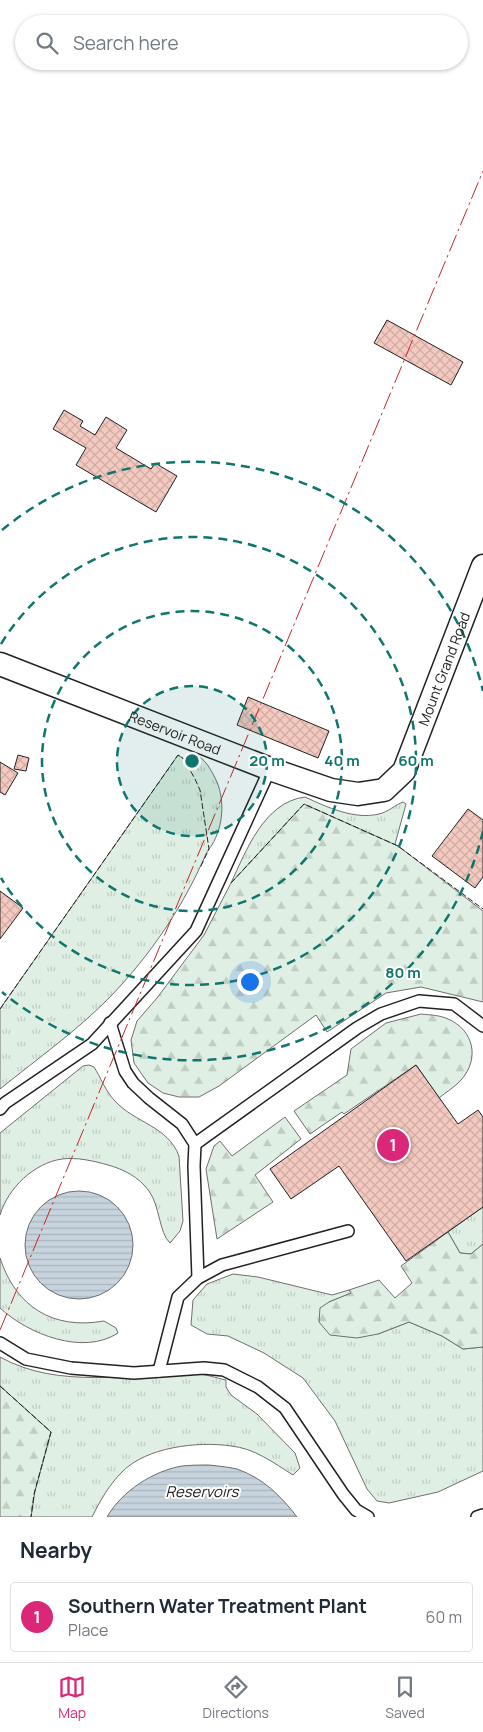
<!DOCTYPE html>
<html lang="en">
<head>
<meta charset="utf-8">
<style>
  body { margin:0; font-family:Manrope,sans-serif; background:#f6f6f7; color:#1f2937 }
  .you { position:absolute; left:249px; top:981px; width:18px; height:18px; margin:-12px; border:4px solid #fff; border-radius:50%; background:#1a73e8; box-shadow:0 0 0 8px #1a73e833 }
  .badge { display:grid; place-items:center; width:32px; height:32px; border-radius:50%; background:#db2777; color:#fff; font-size:16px; font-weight:700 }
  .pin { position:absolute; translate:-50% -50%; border:2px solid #fff; box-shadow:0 1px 5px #0006 }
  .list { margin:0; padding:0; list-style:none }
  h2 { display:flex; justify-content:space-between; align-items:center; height:65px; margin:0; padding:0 20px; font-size:21px }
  h2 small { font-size:16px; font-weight:400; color:#747a83 }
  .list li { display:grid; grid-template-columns:32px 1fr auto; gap:15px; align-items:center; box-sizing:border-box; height:70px; margin:0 10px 10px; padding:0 10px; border:1px solid #e0e1e3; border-radius:5px }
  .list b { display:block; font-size:19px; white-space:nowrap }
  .list p { margin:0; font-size:16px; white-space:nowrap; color:#747a83 }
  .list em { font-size:16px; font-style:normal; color:#747a83 }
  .icon { flex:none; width:28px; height:28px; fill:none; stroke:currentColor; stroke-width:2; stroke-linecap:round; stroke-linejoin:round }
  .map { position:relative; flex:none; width:483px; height:1517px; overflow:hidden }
  .search { position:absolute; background:#fff; box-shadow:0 1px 4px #0004; left:15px; right:15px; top:15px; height:55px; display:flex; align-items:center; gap:12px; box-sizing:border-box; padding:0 18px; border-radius:28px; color:#747a83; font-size:19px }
  .sheet { height:145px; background:#fff }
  nav { display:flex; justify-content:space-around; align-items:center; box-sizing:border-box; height:70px; border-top:1px solid #e0e1e3; background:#fff; font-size:14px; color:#747a83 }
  nav a { display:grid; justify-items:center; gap:2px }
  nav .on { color:#db2777 }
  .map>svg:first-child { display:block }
  .grass { fill:url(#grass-tufts); stroke:#6f6f6f }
  .forest { fill:url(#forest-firs); stroke:#6f6f6f }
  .water { fill:url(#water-rules); stroke:#6f6f6f }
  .building { fill:url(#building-cross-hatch); stroke:#222 }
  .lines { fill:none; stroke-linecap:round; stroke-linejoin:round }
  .service-casing { stroke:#222; stroke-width:14 }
  .minor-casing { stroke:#222; stroke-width:25 }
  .service { stroke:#fff; stroke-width:11 }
  .minor { stroke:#fff; stroke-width:22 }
  .fence { stroke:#222; stroke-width:1; stroke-dasharray:6 2.5; stroke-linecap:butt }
  .power { stroke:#c62828; stroke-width:1; stroke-dasharray:18 4 2.5 4; stroke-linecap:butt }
  .ring { fill:none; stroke:#0f766e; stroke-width:2.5; stroke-dasharray:9 6 }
  .labels { text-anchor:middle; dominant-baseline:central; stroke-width:4; stroke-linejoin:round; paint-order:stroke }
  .street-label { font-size:14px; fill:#222; stroke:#fff }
  .water-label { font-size:15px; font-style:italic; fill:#222; stroke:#fff }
  .centre { fill:#0f766e; stroke:#fff; stroke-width:2.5 }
  .ring-label { font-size:15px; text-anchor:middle; font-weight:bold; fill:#0f766e; stroke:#fff; stroke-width:4; stroke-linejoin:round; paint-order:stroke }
</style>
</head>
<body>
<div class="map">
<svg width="483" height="1517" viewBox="0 0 483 1517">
  <defs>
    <pattern id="grass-tufts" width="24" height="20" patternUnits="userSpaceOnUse" patternTransform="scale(1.25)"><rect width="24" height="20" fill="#e0efe3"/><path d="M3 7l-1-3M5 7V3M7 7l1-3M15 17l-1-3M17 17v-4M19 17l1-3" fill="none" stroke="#c0cdc2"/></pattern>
    <pattern id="forest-firs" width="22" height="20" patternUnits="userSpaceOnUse" patternTransform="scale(1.25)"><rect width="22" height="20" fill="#e0efe3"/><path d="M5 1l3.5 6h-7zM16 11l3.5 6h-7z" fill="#c0cdc2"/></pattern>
    <pattern id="water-rules" width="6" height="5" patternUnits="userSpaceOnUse" patternTransform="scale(1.25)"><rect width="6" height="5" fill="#c7d3dd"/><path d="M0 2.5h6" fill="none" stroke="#abb5bd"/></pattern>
    <pattern id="building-cross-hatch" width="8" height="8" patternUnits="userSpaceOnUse" patternTransform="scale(1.25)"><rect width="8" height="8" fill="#f3c9c0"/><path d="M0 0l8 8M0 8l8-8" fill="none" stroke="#d0aca5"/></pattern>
  </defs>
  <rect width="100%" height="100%" fill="#fff"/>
  <!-- grass -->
  <g class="grass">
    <path d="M178,755L184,759L186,763L193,755C205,756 212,772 217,782C225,802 223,826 212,845C210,848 208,850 206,854C183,907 151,954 111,996C78,1030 37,1059 0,1089V1009Z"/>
    <path d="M305,797C327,807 354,820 379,814C388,812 395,805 403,802L406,804L395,844L231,883C246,851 264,802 305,797Z"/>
    <path d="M89,1065L94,1067C101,1078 106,1092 115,1101C135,1123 168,1126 179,1156L183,1221L180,1231L170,1243C159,1233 160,1206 149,1191C139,1177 123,1169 108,1165C94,1161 77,1157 62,1159C34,1163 8,1188 0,1215V1133L83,1066Z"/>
    <polygon points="483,1207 483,1244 471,1254 460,1253 448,1232"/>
    <path d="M0,1258C16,1307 53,1330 104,1321L116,1328L118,1333C83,1356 28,1334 0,1308Z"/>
    <polygon points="233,1274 258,1277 332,1295 349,1290 352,1293 329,1302 378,1334 409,1322 442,1336 463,1349 483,1347 483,1471 438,1492 389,1503 377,1501 367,1489 335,1421 303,1378 264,1353 228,1336 207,1334 191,1325 193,1300 207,1284"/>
    <path d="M0,1357C59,1390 131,1373 196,1374C206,1374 216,1378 226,1380V1387L231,1395L257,1414L295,1453L300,1468L293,1475C274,1463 254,1448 231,1446C198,1441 146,1447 122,1472C109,1485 100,1501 92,1517H31L34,1494L51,1432L0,1386Z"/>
  </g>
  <!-- forest -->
  <g class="forest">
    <polygon points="304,804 398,846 483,911 483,1002 421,987 386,993 327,1032 316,1015 219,1086 199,1097 179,1097 163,1093 148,1083 134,1063 131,1040 137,1021 157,998 204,935 231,883"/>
    <path d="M421,1014C429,1015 440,1015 448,1019C474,1030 480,1059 461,1080C455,1087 446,1092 439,1098L416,1065L344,1114L342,1112L310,1134L294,1111L347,1075L351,1049L386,1023Z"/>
    <polygon points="285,1117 301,1139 255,1175 273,1202 217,1239 206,1169 214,1146 220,1141 232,1156"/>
    <polygon points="448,1232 460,1253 471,1254 483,1244 483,1347 463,1349 442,1336 409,1322 378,1334 357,1338 330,1335 319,1322 320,1308 329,1302 351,1293 349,1290 379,1280 395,1298 412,1283 401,1266"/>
    <polygon points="0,1386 51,1432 35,1491 31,1517 0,1517"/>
  </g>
  <!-- water -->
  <g class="water">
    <circle cx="79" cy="1245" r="54"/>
    <path d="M209,1465C218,1466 228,1467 237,1469C263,1478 281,1496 297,1517H107C122,1491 153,1471 182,1466C191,1465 201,1465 209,1465Z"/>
  </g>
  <!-- building -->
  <g class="building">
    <polygon points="387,320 463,362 451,385 374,343"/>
    <polygon points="64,410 83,421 80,426 95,435 106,417 127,430 116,448 151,469 155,463 177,476 156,512 76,465 86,448 53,429"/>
    <polygon points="248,697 329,731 318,758 237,725"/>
    <polygon points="18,755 29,758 26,771 14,769"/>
    <polygon points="0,762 18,773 5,795 0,792"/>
    <polygon points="468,809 483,820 483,877 475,888 432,856"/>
    <polygon points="0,891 23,908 0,939"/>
    <polygon points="416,1065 458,1124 478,1110 483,1117 483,1207 406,1261 339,1166 291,1199 270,1169"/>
  </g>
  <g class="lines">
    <defs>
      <g id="service">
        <polyline points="110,1023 125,1071 133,1083 149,1098 182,1124 195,1144 194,1166 198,1278"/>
        <polyline points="0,1109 5,1103 92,1044 196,931 270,769"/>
        <polyline points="195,1144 357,1028 381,1014 419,1001 454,1004 483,1026"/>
        <polyline points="0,1343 26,1359 71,1368 134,1373 204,1368 224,1370 258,1387 285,1408 343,1494 356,1510 368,1517"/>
        <polyline points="159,1371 178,1297 198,1278 222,1265 348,1231"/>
        <polyline points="477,1517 483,1515"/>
      </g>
      <g id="minor">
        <path id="s1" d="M0,664L270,769L331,790L358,794L384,790L404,771L483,566"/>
      </g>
    </defs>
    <!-- service casing -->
    <use href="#service" class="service-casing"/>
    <!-- minor casing -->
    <use href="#minor" class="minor-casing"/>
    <!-- service -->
    <use href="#service" class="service"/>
    <!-- minor -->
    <use href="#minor" class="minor"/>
    <!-- fence -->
    <g class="fence">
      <polyline points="231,883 304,804 398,846 483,909"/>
      <polyline points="0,1009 178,755 184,759 195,779 200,790 209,849 200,868"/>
      <polyline points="0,1386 51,1432 34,1494 31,1517"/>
    </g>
    <!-- power -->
    <polyline class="power" points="0,1330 483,171"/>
  </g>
  <!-- distance rings -->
  <circle cx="192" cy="761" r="75" fill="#0f766e" fill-opacity=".12"/>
  <g class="ring">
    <circle cx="192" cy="761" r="75"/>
    <circle cx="192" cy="761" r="150"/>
    <path d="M1 644A224 224 0 1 1 1 878"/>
    <path d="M483 831A299 299 0 0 1 2 992M2 530A299 299 0 0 1 483 691"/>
  </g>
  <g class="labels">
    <!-- street labels -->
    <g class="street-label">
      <text stroke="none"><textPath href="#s1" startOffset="545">Mount Grand Road</textPath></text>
      <text stroke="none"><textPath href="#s1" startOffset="188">Reservoir Road</textPath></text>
    </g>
    <!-- water labels -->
    <g class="water-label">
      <text x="202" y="1491">Reservoirs</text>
    </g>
  </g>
  <circle cx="192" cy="761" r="8" class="centre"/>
  <g class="ring-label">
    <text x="267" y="766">20 m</text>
    <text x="342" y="766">40 m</text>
    <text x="416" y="766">60 m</text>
    <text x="403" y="978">80 m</text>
  </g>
</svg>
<div class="you"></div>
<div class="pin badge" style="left:393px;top:1145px">1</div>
<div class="search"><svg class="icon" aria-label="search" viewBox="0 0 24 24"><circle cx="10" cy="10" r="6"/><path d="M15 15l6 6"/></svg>Search here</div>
</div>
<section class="sheet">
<h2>Nearby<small></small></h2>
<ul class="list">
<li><span class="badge">1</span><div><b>Southern Water Treatment Plant</b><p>Place</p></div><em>60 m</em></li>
</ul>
</section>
<nav>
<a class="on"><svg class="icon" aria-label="map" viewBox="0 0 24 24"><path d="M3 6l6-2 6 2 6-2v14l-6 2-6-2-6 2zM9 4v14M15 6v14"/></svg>Map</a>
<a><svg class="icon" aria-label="directions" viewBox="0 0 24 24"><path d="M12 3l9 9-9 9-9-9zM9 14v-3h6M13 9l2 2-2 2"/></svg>Directions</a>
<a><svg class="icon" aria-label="saved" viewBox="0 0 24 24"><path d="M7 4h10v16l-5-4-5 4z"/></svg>Saved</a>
</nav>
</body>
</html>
